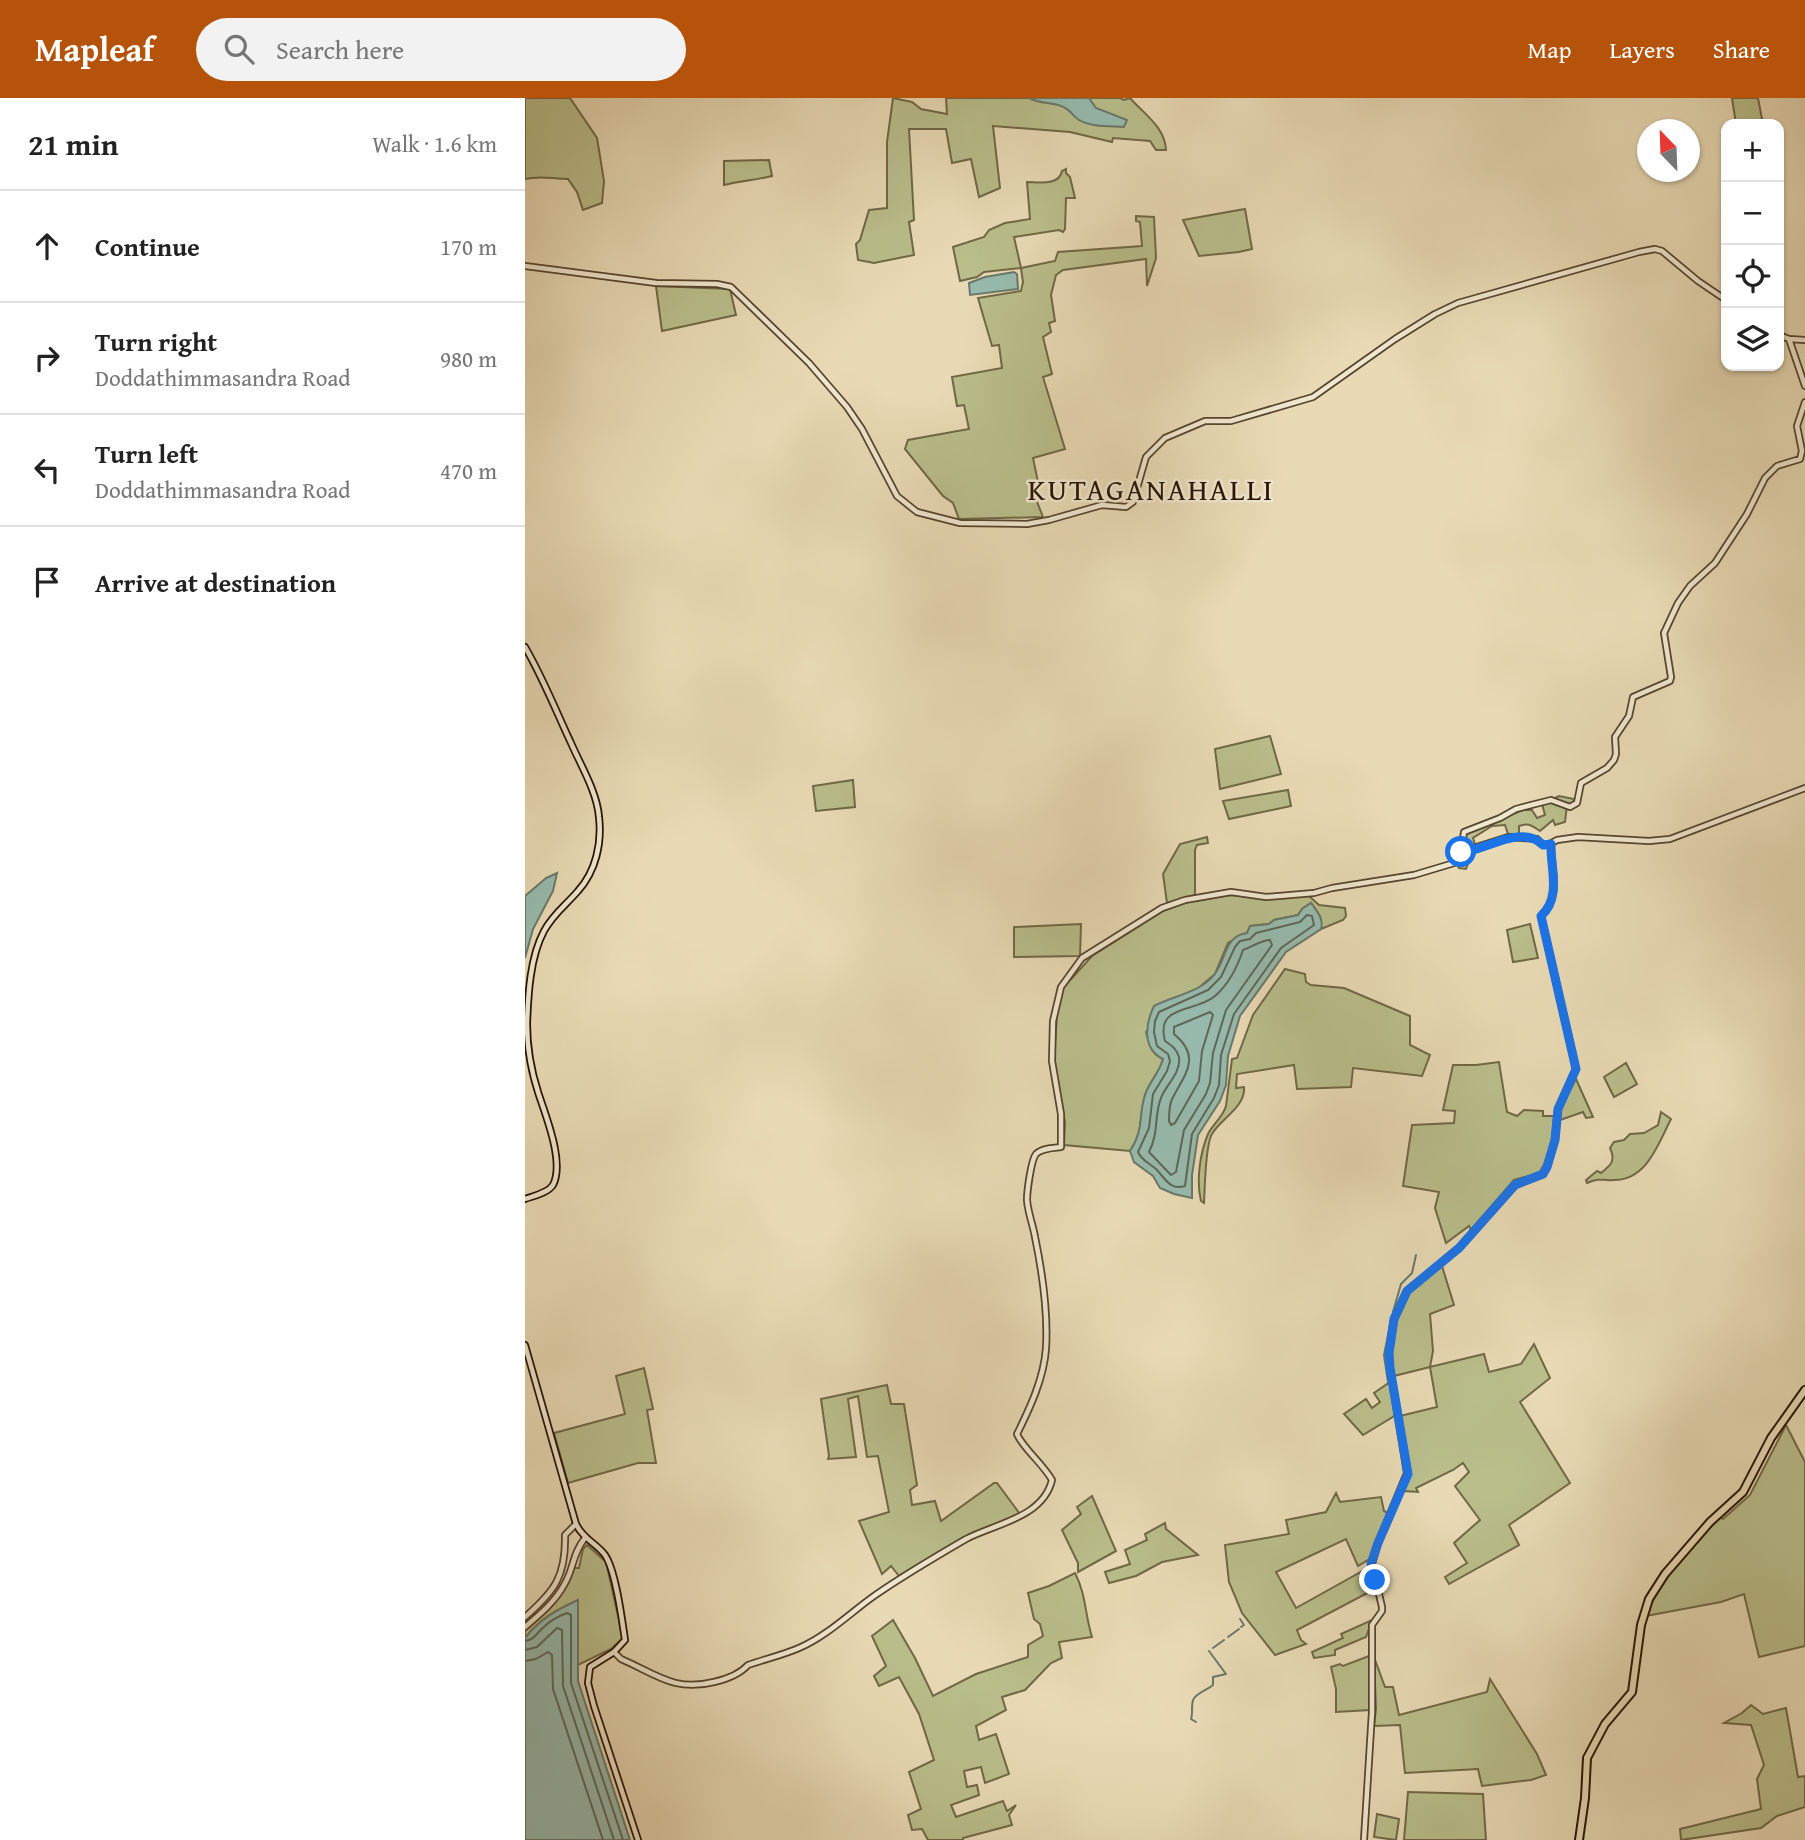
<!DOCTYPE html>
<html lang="en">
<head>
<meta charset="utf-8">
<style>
  body { margin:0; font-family:"Gentium Book Plus",serif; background:#f2f2f2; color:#222 }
  .controls { position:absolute; right:21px; top:21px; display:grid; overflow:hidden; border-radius:14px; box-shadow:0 2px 5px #0004 }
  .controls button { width:63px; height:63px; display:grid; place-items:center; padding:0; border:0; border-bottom:2px solid #e0e0e0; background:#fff; color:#222; font:35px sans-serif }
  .compass { position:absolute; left:1112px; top:21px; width:63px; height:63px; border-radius:50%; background:#fff; box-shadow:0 2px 5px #0004; rotate:337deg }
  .stop { position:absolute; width:21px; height:21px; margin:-16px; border:5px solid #1a73e8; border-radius:50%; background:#fff }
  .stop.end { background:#1a73e8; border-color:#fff; box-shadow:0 2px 7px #0008 }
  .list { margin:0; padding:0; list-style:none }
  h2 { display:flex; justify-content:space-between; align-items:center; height:91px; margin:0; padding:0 28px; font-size:30px }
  h2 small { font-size:23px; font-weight:400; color:#767676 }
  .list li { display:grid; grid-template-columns:46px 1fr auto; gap:21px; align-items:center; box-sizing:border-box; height:112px; padding:0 28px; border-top:2px solid #e0e0e0 }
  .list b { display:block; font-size:26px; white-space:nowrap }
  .list p { margin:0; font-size:23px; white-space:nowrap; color:#767676 }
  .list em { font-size:23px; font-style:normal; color:#767676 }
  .icon { flex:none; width:38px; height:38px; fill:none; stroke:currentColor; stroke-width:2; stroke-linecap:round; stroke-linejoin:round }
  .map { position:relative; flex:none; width:1280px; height:1742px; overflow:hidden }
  header { display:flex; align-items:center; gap:42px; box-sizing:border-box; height:98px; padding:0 35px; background:#b45309; color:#fff }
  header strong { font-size:33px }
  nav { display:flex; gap:38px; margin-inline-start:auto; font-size:24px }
  .search { width:490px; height:63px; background:#f2f2f2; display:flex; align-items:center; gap:18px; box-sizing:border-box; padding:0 24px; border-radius:38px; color:#767676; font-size:26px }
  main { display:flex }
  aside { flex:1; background:#fff }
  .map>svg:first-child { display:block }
  .green { fill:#b9be8b; stroke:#706846; stroke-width:2 }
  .water { fill:#97bbae; stroke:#6a7869; stroke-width:2 }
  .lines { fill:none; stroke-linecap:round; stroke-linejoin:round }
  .shore { stroke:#5e6758; stroke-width:2 }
  .stream { stroke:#6a7869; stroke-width:2 }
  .tertiary-casing { stroke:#56452e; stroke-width:8 }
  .secondary-casing { stroke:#261301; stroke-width:8 }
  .trunk-casing { stroke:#261301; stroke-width:10 }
  .tertiary { stroke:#f0e7cf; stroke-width:4.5 }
  .secondary { stroke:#f0e7cf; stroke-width:4.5 }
  .trunk { stroke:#e8dab5; stroke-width:6 }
  .route { stroke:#1a73e8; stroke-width:9 }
  .labels { text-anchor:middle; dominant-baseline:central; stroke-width:5; stroke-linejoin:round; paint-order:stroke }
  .quarter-label { font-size:30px; letter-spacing:2px; fill:#261301; stroke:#f0e7cf }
</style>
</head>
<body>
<header>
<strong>Mapleaf</strong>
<div class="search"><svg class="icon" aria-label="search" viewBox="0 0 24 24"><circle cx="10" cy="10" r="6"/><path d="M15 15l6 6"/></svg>Search here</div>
<nav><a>Map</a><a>Layers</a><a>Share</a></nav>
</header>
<main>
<aside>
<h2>21 min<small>Walk · 1.6 km</small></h2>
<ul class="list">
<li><svg class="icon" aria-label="ahead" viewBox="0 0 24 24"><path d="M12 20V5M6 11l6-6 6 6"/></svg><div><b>Continue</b></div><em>170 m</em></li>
<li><svg class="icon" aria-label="right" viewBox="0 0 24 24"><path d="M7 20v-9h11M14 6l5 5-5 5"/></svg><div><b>Turn right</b><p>Doddathimmasandra Road</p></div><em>980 m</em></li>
<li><svg class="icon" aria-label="left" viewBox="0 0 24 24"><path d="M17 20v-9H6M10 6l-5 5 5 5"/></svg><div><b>Turn left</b><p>Doddathimmasandra Road</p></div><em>470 m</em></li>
<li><svg class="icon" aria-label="arrive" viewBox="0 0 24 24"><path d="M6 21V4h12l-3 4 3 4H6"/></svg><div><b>Arrive at destination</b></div></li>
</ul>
</aside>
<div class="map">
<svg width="1280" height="1742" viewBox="0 0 1280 1742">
  <rect width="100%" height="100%" fill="#e8dab5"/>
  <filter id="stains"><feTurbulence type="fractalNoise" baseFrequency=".00286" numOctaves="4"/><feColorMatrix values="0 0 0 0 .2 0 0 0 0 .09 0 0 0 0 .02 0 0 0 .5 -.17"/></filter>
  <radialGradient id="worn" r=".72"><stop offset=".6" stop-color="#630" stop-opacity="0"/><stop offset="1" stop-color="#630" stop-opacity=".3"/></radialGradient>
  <!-- green -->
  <g class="green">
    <path d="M0,0H45L72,40L79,83L77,105L58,112L52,94L43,81C28,81 15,77 0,81Z"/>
    <path d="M368,0L387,4L396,11L422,16L421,0H595L599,2L605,0C619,16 640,29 641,52H631L625,43L588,40L587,44L545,34L468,28L475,90L454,99L446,61L427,65L421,31H384L389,122L384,124L389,157L349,165L333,162L331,146L335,142L344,112L362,110V44Z"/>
    <polygon points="1207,0 1233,0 1238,26 1211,26"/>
    <path d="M244,62L247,78C231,82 216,83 199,87V63Z"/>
    <path d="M541,71V75L545,79L550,100H541L540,131L538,134L534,132L489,139L496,170L530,163L533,154L617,148L615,124L611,123V118L629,119L631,160L622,188L621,161L538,172L531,177L526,197L530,223L524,225L526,234L518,239L527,276L518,279L540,351L508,360L513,384L505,386L518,419L434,421L428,405L418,398L380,351L383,342L444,331L439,307L432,308L427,279L477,270L474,247L467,248L453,200L496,193L498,184L496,170L459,174L452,179L435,183L428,149L459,139L464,132L480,125L505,121L502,84C514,84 534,88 537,73Z"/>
    <polygon points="720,111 727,151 714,154 674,158 658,122"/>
    <polygon points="131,188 205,191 211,217 137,233"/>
    <polygon points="745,638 756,676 695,691 690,651"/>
    <polygon points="328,682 330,709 291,713 288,688"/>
    <polygon points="763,692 766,708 704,721 698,703"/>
    <path d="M1034,698L1049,701V705L1042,707L1040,724L1030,727L1028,722L1015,733C1007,728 1004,724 994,728V737L983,736L980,727L967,728L948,740L951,749L940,753L943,765L941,771L934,770L932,767L937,758L941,735L998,712H1007L1012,720L1020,717L1017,706Z"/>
    <polygon points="682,739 683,745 672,747 670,752 670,797 642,805 638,776 655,746"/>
    <path d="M705,797L753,801L783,797L794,807L820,810L821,818L818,822L796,831L795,818L786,805L777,811L773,817L749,822L744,826L726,828L722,835L703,845L690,876L621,934C625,947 625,955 638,961C635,974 625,983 621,995C613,1017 620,1032 605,1053L539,1047L540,1024L529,962L532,916L538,890L567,858L638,813L663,804Z"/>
    <polygon points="556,826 555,858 489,859 489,829"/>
    <polygon points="1005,826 1013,860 988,864 982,832"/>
    <path d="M760,871L780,876L781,884L786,887L819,890L885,918V947L905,957L897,978L828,970L826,989L772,991L769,967L712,976L711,990L719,989C721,1010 692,1023 686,1038C680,1053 680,1088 679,1105L676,1103C671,1083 675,1055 683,1036C688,1026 698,1019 701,1008L707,961L712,960L728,917Z"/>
    <path d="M974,964L982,1014L992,1018L999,1012L1018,1013V1018H1029C1028,1039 1026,1058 1014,1075L989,1082L946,1132L944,1128L921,1145L910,1110L914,1094L878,1088L887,1027L929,1025L930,1013L918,1012L928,967H951Z"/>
    <polygon points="1101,965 1112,986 1089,999 1079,979"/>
    <polygon points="1051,981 1068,1019 1061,1020 1058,1014 1035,1022 1036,1009"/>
    <path d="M1136,1014L1146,1021C1133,1046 1122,1082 1089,1082C1075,1083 1077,1079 1062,1085L1061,1082L1072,1073L1076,1075C1086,1067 1091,1063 1085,1050L1089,1044L1099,1042L1105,1036L1119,1035L1133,1027Z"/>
    <path d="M917,1168L929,1207L905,1216L908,1253L905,1269L959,1256L964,1274L996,1266L1009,1246L1025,1280L995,1304L1045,1385L984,1427L994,1447L924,1486L920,1479L942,1465L929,1445L955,1422L930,1388L944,1374L938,1365L928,1372L891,1390L893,1394L879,1393C888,1368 880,1343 875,1318L912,1309L905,1269L869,1278C863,1254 868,1212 885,1193C894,1183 907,1176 917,1168Z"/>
    <polygon points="119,1270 128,1311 122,1312 131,1365 113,1365 43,1385 29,1335 100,1316 91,1278"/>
    <polygon points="865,1284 871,1317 838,1337 819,1316 841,1301 847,1310 855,1304 849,1295"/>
    <polygon points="362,1287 366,1306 379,1306 392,1387 385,1392 387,1407 410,1403 416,1423 469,1385 472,1385 495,1416 417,1453 374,1478 366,1468 357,1476 334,1423 364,1414 353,1358 342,1359 333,1298 323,1301 331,1359 303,1361 304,1358 296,1301"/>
    <path d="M1261,1327L1280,1364V1548L1234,1559L1219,1496L1196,1504L1121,1518C1136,1478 1166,1450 1195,1419L1198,1421L1225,1397Z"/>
    <polygon points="811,1395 815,1404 856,1399 859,1413 863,1415 846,1460 833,1468 821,1441 751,1474 771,1510 843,1470 850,1491 772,1532 776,1542 781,1546 750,1557 717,1515 704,1484 700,1447 764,1436 761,1422 801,1414"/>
    <polygon points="567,1398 591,1453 553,1474 553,1465 537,1432 556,1416 552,1409"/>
    <polygon points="640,1425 641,1431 673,1457 637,1464 611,1478 584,1485 580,1474 605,1466 600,1452 622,1442 620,1436"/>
    <path d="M62,1447L81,1464L98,1540L86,1551L53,1567L52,1503C31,1512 15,1521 0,1540V1531C25,1513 36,1497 49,1470H54L58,1451Z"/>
    <path d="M550,1475C561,1496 560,1517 567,1539L534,1544L537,1560L526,1565L500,1592L477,1599L481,1612L451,1628L454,1642L471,1636L484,1676L460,1685L456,1669L439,1673L442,1689L452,1687L454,1697L426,1707L431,1719L478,1703L482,1713L491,1707L484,1717L487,1727L438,1740V1742H403L397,1731L387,1732L383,1717L396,1711L384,1674L409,1662L394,1616L374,1579L354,1588L349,1578L361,1568L347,1538L368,1522L390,1560L408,1598L451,1576L503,1559V1547L518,1538L515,1526L509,1521L503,1495L524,1488Z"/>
    <polygon points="847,1522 841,1539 810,1552 810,1557 789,1560 787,1554 818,1540 816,1536"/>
    <polygon points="844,1558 845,1612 811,1614 811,1591 806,1569 815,1566 818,1568"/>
    <polygon points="849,1559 860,1589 868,1589 874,1617 962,1594 965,1581 1012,1656 1021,1677 1006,1682 957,1688 953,1671 880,1675 875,1627 849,1628 851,1611"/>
    <polygon points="1226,1607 1238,1616 1261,1610 1273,1679 1280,1678 1280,1709 1252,1718 1236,1730 1156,1742 1155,1731 1236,1711 1232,1681 1239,1667 1226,1627 1199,1625 1217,1615"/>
    <polygon points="883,1694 958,1696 961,1742 879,1742"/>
    <polygon points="852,1716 874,1721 871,1742 849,1739"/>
  </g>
  <!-- water -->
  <g class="water">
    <path d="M504,0H564L571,10L602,22L599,29C585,28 566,29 554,22C546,17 547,12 536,8C525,4 515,6 504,0Z"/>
    <polygon points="489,174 492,176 493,191 445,197 444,185 460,179"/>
    <polygon points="32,775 28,793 8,831 0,860 0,798 21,780"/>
    <path d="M786,805C792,813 799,821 796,831L761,854L715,918L703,958L701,987L695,1003L673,1037L667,1077V1100L649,1096L635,1090L628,1078L609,1064L605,1053C621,1029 612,1013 622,992C627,981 635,973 638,961C617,950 620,927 629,908C648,898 676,894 689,877C702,861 699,838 722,835L725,828L744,826L749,822L773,817L777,811Z"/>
    <path d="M53,1502V1583L105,1742H0V1540C15,1521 31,1512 53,1502Z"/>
  </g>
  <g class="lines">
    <!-- shore -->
    <g class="shore">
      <path d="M782,817L787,818L789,827L756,850L709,916L696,957L694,987L689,1000L667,1036L660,1088C645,1093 640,1080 631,1071C624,1065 617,1063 613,1054L624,1030L628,996L642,973L645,963L643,956L632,948L629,934L630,923L634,914L683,892L696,879L710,849L715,843L725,841L731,835L775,824Z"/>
      <path d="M745,842L747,847L701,912L688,955L685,985L681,996L659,1032L651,1074L646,1077L624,1054C634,1035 629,1017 636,1000C641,986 656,976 654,959C652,951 646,947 640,943C630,906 670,915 690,898C704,886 712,870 718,852C727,849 736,842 745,842Z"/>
      <path d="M685,914L688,917L677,953L674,983L650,1025L646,1027L644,1023C644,1016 644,1008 647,1001C660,976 677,959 649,936V929Z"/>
      <path d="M0,1543C10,1542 12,1534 20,1528C26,1522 34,1518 42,1515L46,1517V1585L98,1742"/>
      <polyline points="0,1552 12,1549 32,1530 37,1532 38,1588 89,1742"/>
      <polyline points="0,1563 11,1561 23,1554 27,1557 28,1591 78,1742"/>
    </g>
    <!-- stream -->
    <g class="stream">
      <polyline points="868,1214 876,1186 887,1175 891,1157"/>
      <polyline points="863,1284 859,1257 865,1227"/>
      <polyline points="715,1521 719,1527 716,1529"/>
      <polyline points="703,1539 714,1531"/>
      <polyline points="688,1550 699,1542"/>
      <path d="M671,1624L666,1621C668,1616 666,1609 668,1602C670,1596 682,1592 688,1587V1579L701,1576L684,1553"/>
    </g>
    <defs>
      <g id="tertiary">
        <polyline points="0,168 131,185 192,186 206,189 284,265 322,309 337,331 372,398 392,414 435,425 502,426 524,422 577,407 601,409 608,404 621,359 640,340 680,323 706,323 788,299 870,241 910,216 933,205 1114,154 1130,151 1137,153 1173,183 1201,202"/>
        <polyline points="1254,237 1264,241 1280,242"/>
        <polyline points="1264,241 1280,288"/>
        <polyline points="936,754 983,739 1012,741 1018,747 1023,747 1032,742 1053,739 1124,743 1145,741 1280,690"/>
        <path d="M0,1519C30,1493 41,1478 40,1437L51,1426"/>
        <path d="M0,1529C14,1517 30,1504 39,1487C49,1471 47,1456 60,1440"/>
        <path d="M89,1554L96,1561C131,1576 149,1594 189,1584C202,1581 214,1577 223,1567C240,1561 258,1557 274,1550C302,1538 325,1515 349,1498C379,1477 410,1459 441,1441C469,1426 518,1420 527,1382C518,1366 497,1349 492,1336C505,1310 519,1280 521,1250C523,1216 517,1173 510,1139C508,1127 503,1115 502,1102C502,1094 506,1062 511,1056C517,1050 528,1050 536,1049V1016L527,963L528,923L536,889L557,860L637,810L660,802L706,794L741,799L789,795L807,790L889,777L929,765L936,754L939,734L975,720L991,711L1026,702L1045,709L1052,705L1056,685L1082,670L1089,662L1091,656L1090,639L1104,618L1108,599L1145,583L1146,579L1139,535L1153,505L1165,488L1190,465L1222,416L1240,380L1252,368L1275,361L1277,353L1272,328L1280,304"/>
        <path d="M839,1742L847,1614V1527L857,1513V1509L847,1466L853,1445L882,1375L865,1270L864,1255L869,1221L882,1193L934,1150L990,1087L1018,1076L1022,1069L1030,1042L1033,1011L1051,971L1016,818C1037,799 1026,770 1026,746"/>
      </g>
      <g id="secondary">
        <path d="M0,549C18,580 31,613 46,645C56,668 72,694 74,719C77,745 71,773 53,793C41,807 28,816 19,833C5,859 3,897 2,926C2,949 6,972 13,994C20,1016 40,1064 28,1087C23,1095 8,1098 0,1101"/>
        <path d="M0,1247L51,1426C58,1441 71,1445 80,1457C91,1473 97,1522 100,1542L89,1554L65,1569L63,1585L69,1608L113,1742"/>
      </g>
      <polyline id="trunk" points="1054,1742 1060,1700 1062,1660 1080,1626 1107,1594 1116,1527 1124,1501 1140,1476 1185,1424 1218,1394 1246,1340 1280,1292"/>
    </defs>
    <!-- tertiary casing -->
    <use href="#tertiary" class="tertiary-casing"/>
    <!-- secondary casing -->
    <use href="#secondary" class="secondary-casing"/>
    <!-- trunk casing -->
    <use href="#trunk" class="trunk-casing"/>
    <!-- tertiary -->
    <use href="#tertiary" class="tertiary"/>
    <!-- secondary -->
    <use href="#secondary" class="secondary"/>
    <!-- trunk -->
    <use href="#trunk" class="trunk"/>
  </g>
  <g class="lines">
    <!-- route -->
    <path class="route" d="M850,1482L846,1466L853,1445L883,1376L865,1270L864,1255L869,1221L882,1193L934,1150L990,1087L1018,1076L1022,1069L1030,1042L1033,1011L1051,971L1016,818C1037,799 1025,770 1026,746L1018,747C995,725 959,754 936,754"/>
  </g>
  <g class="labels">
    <!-- quarter labels -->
    <g class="quarter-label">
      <text x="626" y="391">KUTAGANAHALLI</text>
    </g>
  </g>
  <rect width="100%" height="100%" filter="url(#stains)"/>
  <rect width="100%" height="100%" fill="url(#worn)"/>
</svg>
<div class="controls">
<button>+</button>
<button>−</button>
<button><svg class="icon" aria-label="locate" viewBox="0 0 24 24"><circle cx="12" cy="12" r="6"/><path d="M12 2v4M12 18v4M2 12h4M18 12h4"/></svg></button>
<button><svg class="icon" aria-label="layers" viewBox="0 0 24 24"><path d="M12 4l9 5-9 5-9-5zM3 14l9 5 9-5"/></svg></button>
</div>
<svg class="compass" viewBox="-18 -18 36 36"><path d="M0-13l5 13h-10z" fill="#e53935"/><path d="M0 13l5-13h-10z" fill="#767676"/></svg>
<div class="stop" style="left:936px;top:754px"></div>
<div class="stop end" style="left:850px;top:1482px"></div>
</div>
</main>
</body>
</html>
